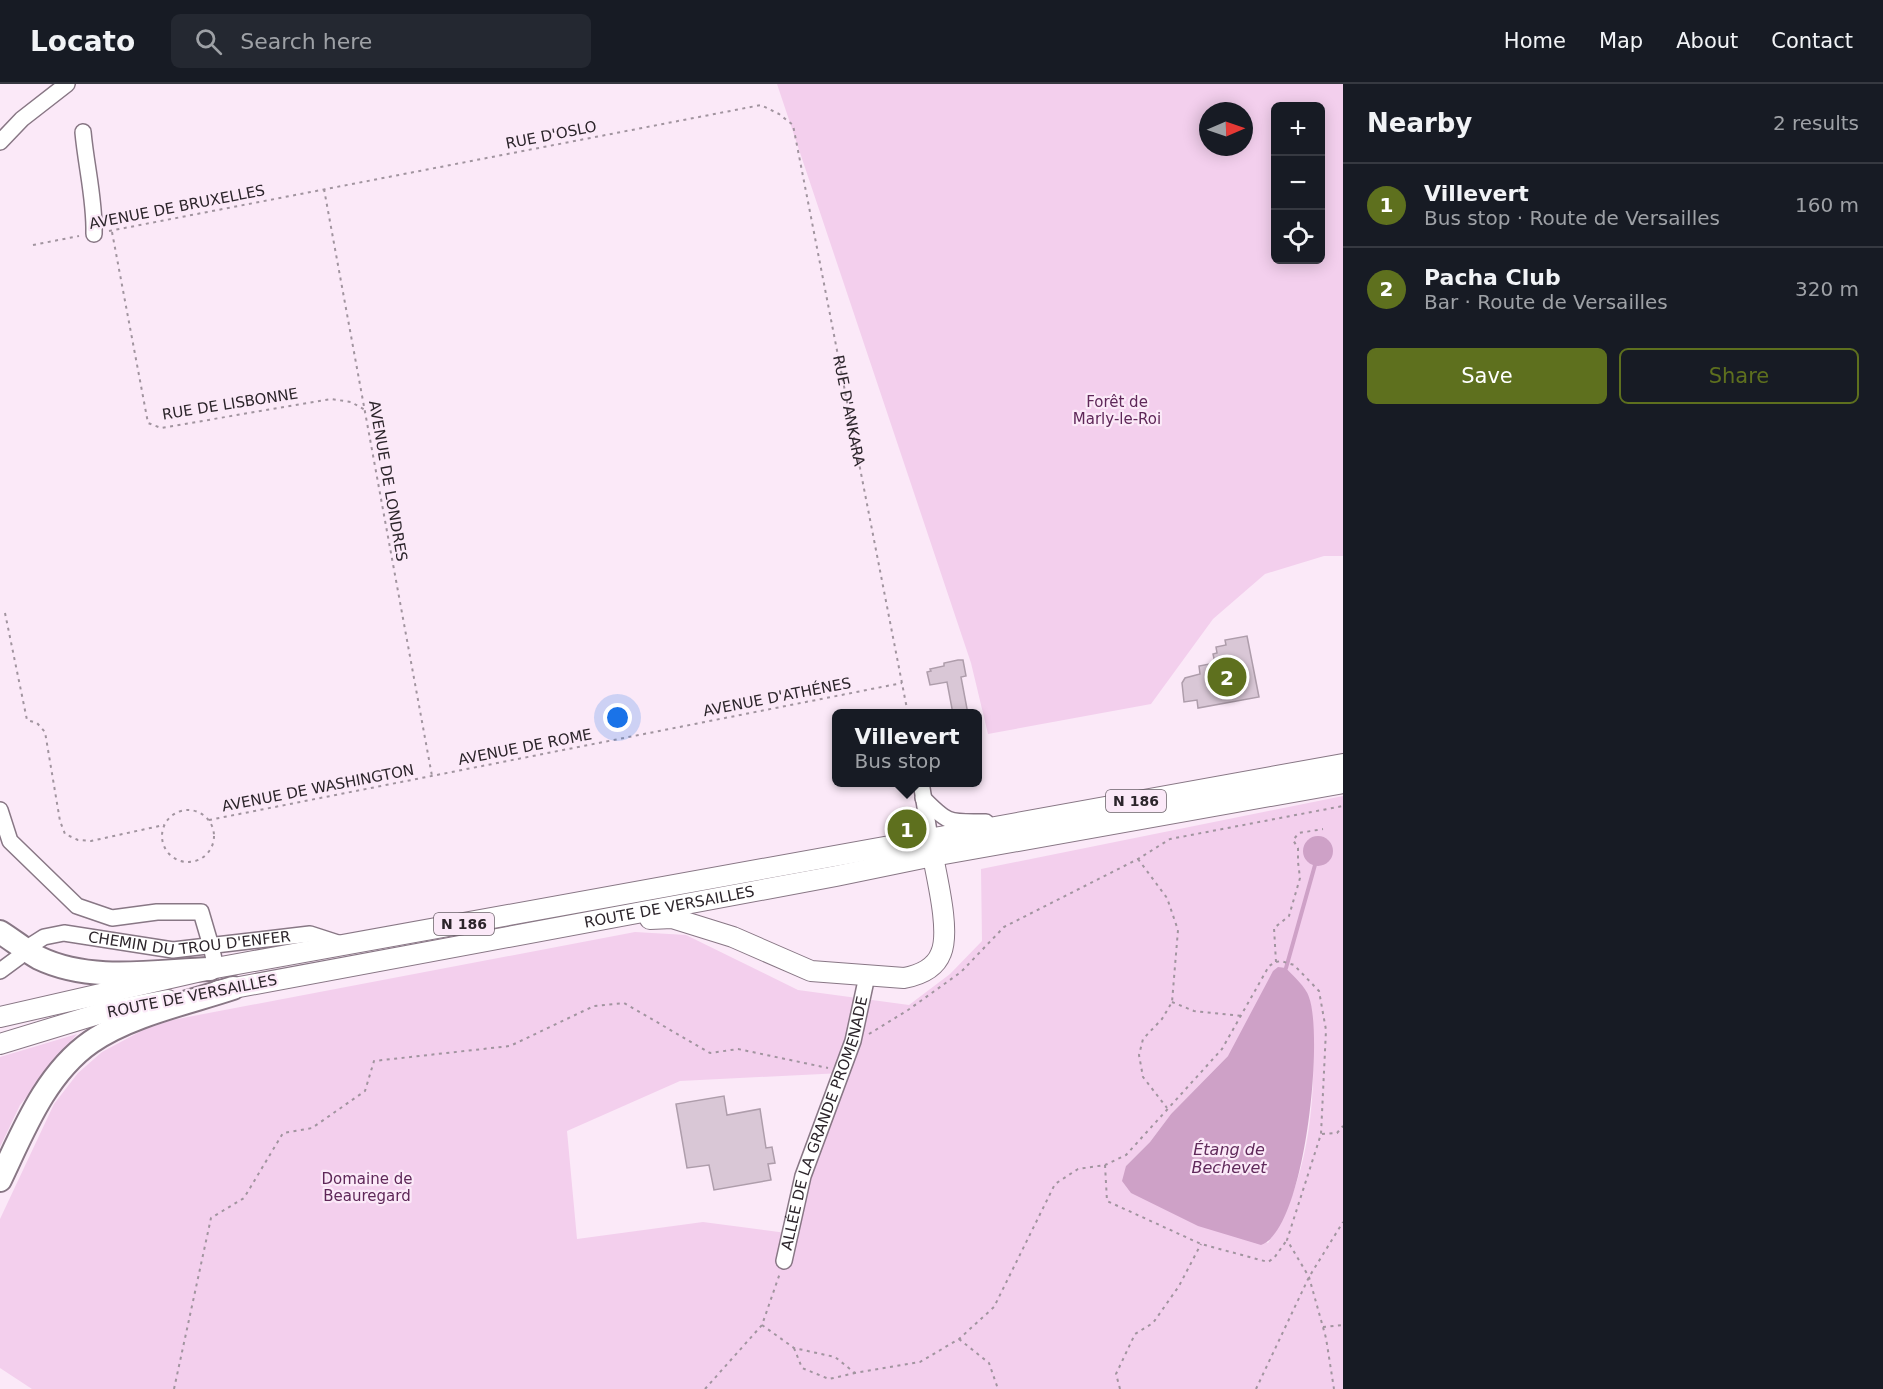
<!DOCTYPE html>
<html lang="en">
<head>
<meta charset="utf-8">
<style>
  body { margin:0; font-family:"DejaVu Sans",sans-serif; background:#242831; color:#f1f3f6 }
  .controls { position:absolute; right:18px; top:18px; display:grid; overflow:hidden; border-radius:9px; box-shadow:0 3px 15px #0003 }
  .controls button { width:54px; height:54px; display:grid; place-items:center; padding:0; border:0; border-bottom:2px solid #363941; background:#171b24; color:#f1f3f6; font:30px sans-serif }
  .compass { position:absolute; left:1199px; top:18px; width:54px; height:54px; border-radius:50%; background:#171b24; box-shadow:0 3px 15px #0003; rotate:88deg }
  .you { position:absolute; left:618px; top:634px; width:21px; height:21px; margin:-15px; border:4px solid #fff; border-radius:50%; background:#1a73e8; box-shadow:0 0 0 9px #1a73e833 }
  .badge { display:grid; place-items:center; width:39px; height:39px; border-radius:50%; background:#5e701e; color:#fff; font-size:20px; font-weight:700 }
  .pin { position:absolute; translate:-50% -50%; border:3px solid #fff; box-shadow:0 2px 6px #0006 }
  .popup { position:absolute; left:832px; top:625px; width:150px; height:78px; box-sizing:border-box; display:grid; place-content:center; border-radius:9px; background:#171b24; filter:drop-shadow(0 2px 4px #0005); font-size:20px; white-space:nowrap; color:#9ea1a6 }
  .popup b { font-size:22px; color:#f1f3f6 }
  .popup::after { content:''; position:absolute; left:50%; top:100%; margin-left:-12px; border:12px solid transparent; border-top-color:#171b24 }
  .list { margin:0; padding:0; list-style:none }
  h2 { display:flex; justify-content:space-between; align-items:center; height:78px; margin:0; padding:0 24px; font-size:26px }
  h2 small { font-size:20px; font-weight:400; color:#9ea1a6 }
  .list li { display:grid; grid-template-columns:39px 1fr auto; gap:18px; align-items:center; box-sizing:border-box; height:84px; padding:0 24px; border-top:2px solid #363941 }
  .list b { display:block; font-size:22px; white-space:nowrap }
  .list p { margin:0; font-size:20px; white-space:nowrap; color:#9ea1a6 }
  .list em { font-size:20px; font-style:normal; color:#9ea1a6 }
  .actions { display:flex; gap:12px; padding:18px 24px }
  .actions a { flex:1; padding:14px 0; border:2px solid #5e701e; border-radius:9px; text-align:center; font-size:21px; color:#5e701e }
  .actions .main { background:#5e701e; color:#fff }
  .icon { flex:none; width:33px; height:33px; fill:none; stroke:currentColor; stroke-width:2; stroke-linecap:round; stroke-linejoin:round }
  .map { position:relative; flex:none; width:1343px; height:1305px; overflow:hidden }
  header { display:flex; align-items:center; gap:36px; box-sizing:border-box; height:84px; padding:0 30px; background:#171b24; border-bottom:2px solid #363941 }
  header strong { font-size:28px }
  nav { display:flex; gap:33px; margin-inline-start:auto; font-size:21px }
  .search { width:420px; height:54px; background:#242831; display:flex; align-items:center; gap:15px; box-sizing:border-box; padding:0 21px; border-radius:9px; color:#9ea1a6; font-size:22px }
  main { display:flex }
  aside { flex:1; background:#171b24 }
  .map>svg:first-child { display:block }
  .green { fill:#f3cfed; fill-rule:evenodd }
  .water { fill:#cea1c7 }
  .lines { fill:none; stroke-linecap:round; stroke-linejoin:round }
  .stream { stroke:#cea1c7; stroke-width:4 }
  .building { fill:#d9c7d6; stroke:#ae9dab; stroke-width:1.5 }
  .minor-casing { stroke:#887785; stroke-width:18 }
  .major-casing { stroke:#887785; stroke-width:22 }
  .highway-casing { stroke:#887785; stroke-width:26 }
  .path { stroke:#a1949f; stroke-width:2; stroke-dasharray:3 4.5; stroke-linecap:butt }
  .minor { stroke:#fff; stroke-width:15 }
  .major { stroke:#fff; stroke-width:20 }
  .highway { stroke:#fff; stroke-width:22 }
  .labels { text-anchor:middle; dominant-baseline:central; stroke-width:4.5; stroke-linejoin:round; paint-order:stroke }
  .shield { fill:#fbe9f8; stroke:#6a6068; stroke-width:1.5 }
  .shield-label { font-size:14px; font-weight:bold; fill:#2c252b }
  .street-label { font-size:15px; fill:#2c252b; stroke:#fbe9f8 }
  .park-label { font-size:15px; fill:#5e2758; stroke:#fbe9f8 }
  .water-label { font-size:16px; font-style:italic; fill:#602a5b; stroke:#fbe9f8 }
</style>
</head>
<body>
<header>
<strong>Locato</strong>
<div class="search"><svg class="icon" aria-label="search" viewBox="0 0 24 24"><circle cx="10" cy="10" r="6"/><path d="M15 15l6 6"/></svg>Search here</div>
<nav><a>Home</a><a>Map</a><a>About</a><a>Contact</a></nav>
</header>
<main>
<div class="map">
<svg width="1343" height="1305" viewBox="0 0 1343 1305">
  <rect width="100%" height="100%" fill="#fbe9f8"/>
  <!-- green -->
  <g class="green">
    <path d="M777,0H1343V472H1324L1265,490L1213,535L1151,620L988,650L971,579ZM1276,22H1320V176H1276ZM1208,27H1244V63H1208Z"/>
    <path d="M1343,712V1305H32L0,1284V1135L54,1020L78,989L102,968L143,946L172,936L635,848L686,851L798,906L909,921L950,890L982,857L981,785ZM1309,912C1319,991 1314,1091 1268,1159L1126,1082L1150,1058L1171,1030L1228,972ZM842,989L794,1150L703,1138L577,1155L567,1047L680,997Z"/>
    <polygon points="77,950 20,1021 0,1063 0,973"/>
  </g>
  <!-- water -->
  <g class="water">
    <circle cx="1318" cy="767" r="15"/>
    <path d="M1278,883L1286,884C1293,892 1306,903 1309,913C1324,954 1305,1146 1261,1161L1198,1142L1131,1109L1122,1097L1126,1082L1150,1058L1171,1030L1228,972L1273,887Z"/>
  </g>
  <g class="lines">
    <!-- stream -->
    <polyline class="stream" points="1286,884 1315,781"/>
  </g>
  <!-- building -->
  <g class="building">
    <polygon points="1247,552 1259,613 1198,624 1197,616 1184,618 1182,599 1185,594 1200,590 1199,582 1215,579 1213,570 1217,569 1216,563 1226,561 1225,556"/>
    <polygon points="958,576 963,576 966,592 961,593 968,630 953,630 947,598 930,601 927,588 931,587 930,585 944,582 944,579"/>
    <polygon points="724,1012 727,1031 760,1025 766,1064 772,1063 775,1079 768,1080 771,1096 714,1106 709,1081 687,1084 676,1020"/>
  </g>
  <g class="lines">
    <defs>
      <g id="minor">
        <path d="M83,48C86,82 95,116 94,150"/>
        <polyline points="0,58 22,35 67,0"/>
        <polyline points="921,698 930,754"/>
        <path d="M923,714C949,741 950,738 986,738"/>
        <polyline points="0,726 10,757 77,822 112,834 157,828 201,828 211,862 216,884"/>
        <path id="s2" d="M33,860L44,853L64,849L173,866L310,850L344,861"/>
        <polyline points="0,887 19,873"/>
        <path id="s3" d="M784,1177L803,1092L853,957L867,892"/>
      </g>
      <g id="major">
        <path d="M650,835L672,834L733,853L811,887L904,894C920,891 935,885 941,869C951,846 935,787 931,762"/>
        <path id="s4" d="M218,907L836,792L933,772L1343,699"/>
        <polyline points="0,933 210,885 1343,680"/>
        <polyline points="0,960 105,928 168,916"/>
      </g>
      <g id="highway">
        <path d="M0,848C13,856 26,867 39,874C91,899 155,887 210,885"/>
        <path d="M0,1096C23,1048 45,990 91,958C130,931 188,919 233,904"/>
      </g>
    </defs>
    <!-- minor casing -->
    <use href="#minor" class="minor-casing"/>
    <!-- major casing -->
    <use href="#major" class="major-casing"/>
    <!-- highway casing -->
    <use href="#highway" class="highway-casing"/>
    <!-- path -->
    <g class="path">
      <polyline points="324,105 432,692"/>
      <path id="s1" d="M109,147L761,21L779,30L793,41L908,630"/>
      <polyline points="112,148 148,339 161,344 331,315 351,318 365,326"/>
      <polyline points="33,161 79,152"/>
      <polyline points="5,529 27,636 37,639 45,648 60,737 65,750 78,756 91,757 164,741"/>
      <circle cx="188" cy="752" r="26"/>
      <polyline points="209,736 902,599"/>
      <polyline points="1138,775 1167,814 1178,846 1172,918 1162,935 1143,955 1139,971 1143,993 1167,1024"/>
      <polyline points="1276,878 1274,844 1289,832 1300,794 1298,778 1298,764 1293,756 1299,749 1323,745"/>
      <polyline points="1172,918 1194,927 1242,932"/>
      <polyline points="869,950 908,926 961,888 1004,843 1138,775 1170,755 1343,722"/>
      <polyline points="1322,1050 1337,1049 1343,1042"/>
      <polyline points="1105,1081 1107,1117 1201,1160 1268,1178 1274,1174 1287,1156"/>
      <polyline points="762,1241 794,1264 835,1273 855,1289 920,1278 959,1255 994,1223 1055,1100 1078,1085 1105,1081 1126,1071 1222,965 1269,882 1276,878 1281,877 1294,881 1319,907 1326,946 1321,1050 1287,1156 1309,1193 1326,1254 1334,1305"/>
      <polyline points="1323,1243 1343,1241"/>
      <polyline points="959,1255 989,1279 998,1305"/>
      <polyline points="794,1264 802,1284 829,1295 855,1289"/>
      <polyline points="174,1305 211,1134 244,1114 283,1049 312,1044 365,1007 374,977 510,962 594,922 624,919 710,969 738,965 828,984"/>
      <polyline points="705,1305 762,1241 780,1189"/>
      <polyline points="1120,1305 1116,1290 1135,1250 1153,1239 1179,1202 1201,1160"/>
      <polyline points="1256,1305 1309,1193 1343,1138"/>
    </g>
    <!-- minor -->
    <use href="#minor" class="minor"/>
    <!-- major -->
    <use href="#major" class="major"/>
    <!-- highway -->
    <use href="#highway" class="highway"/>
  </g>
  <g class="labels">
    <!-- shield labels -->
    <g class="shield">
      <rect x="1106" y="706" width="60" height="22" rx="4.5"/>
      <rect x="434" y="829" width="60" height="22" rx="4.5"/>
    </g>
    <g class="shield-label">
      <text x="1136" y="717">N 186</text>
      <text x="464" y="840">N 186</text>
    </g>
    <!-- street labels -->
    <g class="street-label">
      <text transform="translate(551 51) rotate(-11)">RUE D'OSLO</text>
      <text transform="translate(177 123) rotate(-11)">AVENUE DE BRUXELLES</text>
      <text transform="translate(230 320) rotate(-9)">RUE DE LISBONNE</text>
      <text stroke="none"><textPath href="#s1" startOffset="993">RUE D'ANKARA</textPath></text>
      <text transform="translate(388 397) rotate(80)">AVENUE DE LONDRES</text>
      <text transform="translate(777 613) rotate(-11)">AVENUE D'ATHÉNES</text>
      <text transform="translate(525 663) rotate(-11)">AVENUE DE ROME</text>
      <text transform="translate(318 704) rotate(-11)">AVENUE DE WASHINGTON</text>
      <text stroke="none"><textPath href="#s4" startOffset="459">ROUTE DE VERSAILLES</textPath></text>
      <text stroke="none"><textPath href="#s2" startOffset="160">CHEMIN DU TROU D'ENFER</textPath></text>
      <text transform="translate(192 912) rotate(-11)">ROUTE DE VERSAILLES</text>
      <text stroke="none"><textPath href="#s3" startOffset="144">ALLÉE DE LA GRANDE PROMENADE</textPath></text>
    </g>
    <!-- park labels -->
    <g class="park-label">
      <text x="1117" y="318">Forêt de<tspan x="1117" dy="17">Marly-le-Roi</tspan></text>
      <text x="367" y="1095">Domaine de<tspan x="367" dy="17">Beauregard</tspan></text>
    </g>
    <!-- water labels -->
    <g class="water-label">
      <text x="1229" y="1065">Étang de<tspan x="1229" dy="18">Bechevet</tspan></text>
    </g>
  </g>
</svg>
<div class="controls">
<button>+</button>
<button>−</button>
<button><svg class="icon" aria-label="locate" viewBox="0 0 24 24"><circle cx="12" cy="12" r="6"/><path d="M12 2v4M12 18v4M2 12h4M18 12h4"/></svg></button>
</div>
<svg class="compass" viewBox="-18 -18 36 36"><path d="M0-13l5 13h-10z" fill="#e53935"/><path d="M0 13l5-13h-10z" fill="#9ea1a6"/></svg>
<div class="you"></div>
<div class="pin badge" style="left:907px;top:745px">1</div>
<div class="popup"><b>Villevert</b>Bus stop</div>
<div class="pin badge" style="left:1227px;top:593px">2</div>
</div>
<aside>
<h2>Nearby<small>2 results</small></h2>
<ul class="list">
<li><span class="badge">1</span><div><b>Villevert</b><p>Bus stop · Route de Versailles</p></div><em>160 m</em></li>
<li><span class="badge">2</span><div><b>Pacha Club</b><p>Bar · Route de Versailles</p></div><em>320 m</em></li>
</ul>
<div class="actions"><a class="main">Save</a><a>Share</a></div>
</aside>
</main>
</body>
</html>
